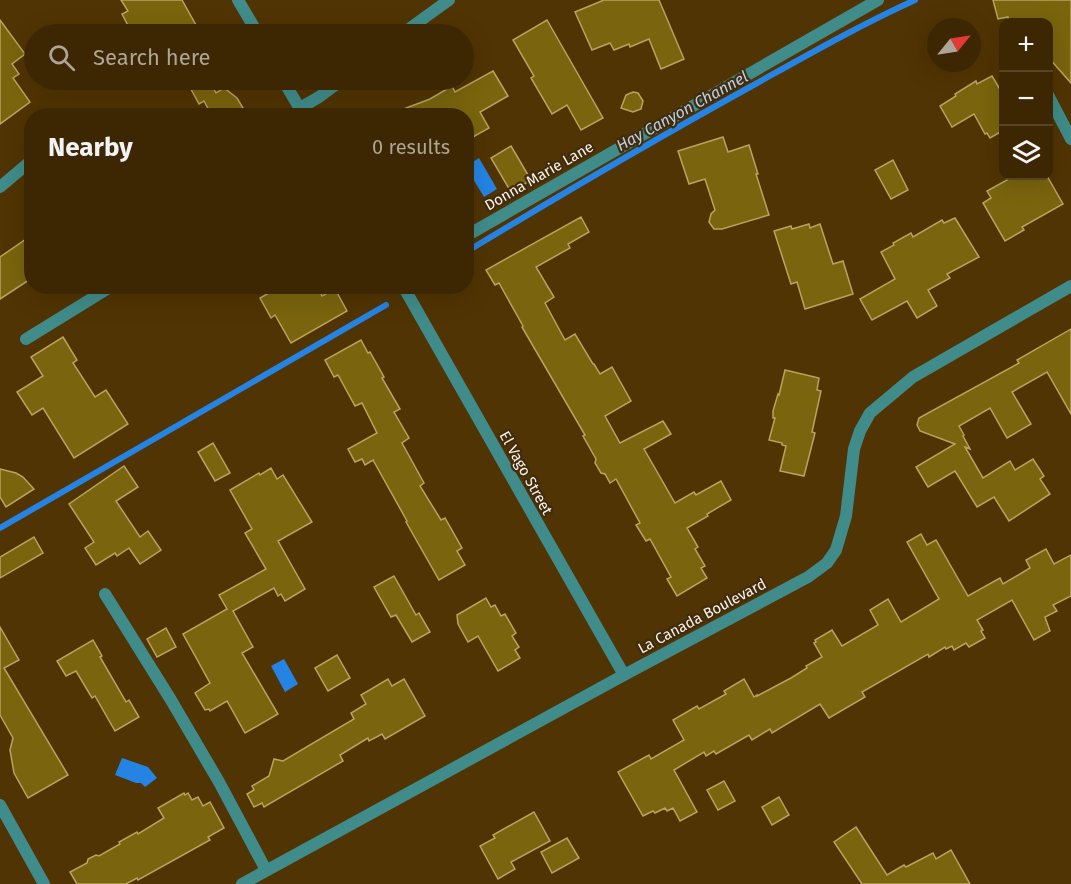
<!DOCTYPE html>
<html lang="en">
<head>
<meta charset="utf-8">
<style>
  body { margin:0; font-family:"Fira Sans",sans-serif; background:#442f0c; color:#f1f3f6 }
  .controls { position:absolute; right:18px; top:18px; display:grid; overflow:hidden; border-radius:12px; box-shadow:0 6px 24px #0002 }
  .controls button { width:54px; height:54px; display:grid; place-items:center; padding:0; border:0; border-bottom:2px solid #564424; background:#3d2702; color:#f1f3f6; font:30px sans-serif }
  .compass { position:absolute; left:927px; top:18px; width:54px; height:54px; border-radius:50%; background:#3d2702; box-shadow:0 6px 24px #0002; rotate:60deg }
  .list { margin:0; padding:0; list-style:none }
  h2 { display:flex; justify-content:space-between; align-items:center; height:78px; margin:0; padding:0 24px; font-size:26px }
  h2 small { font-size:20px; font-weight:400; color:#ada599 }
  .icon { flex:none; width:33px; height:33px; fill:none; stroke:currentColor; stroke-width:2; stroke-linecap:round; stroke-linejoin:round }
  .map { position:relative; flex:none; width:1071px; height:884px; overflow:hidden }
  .search { position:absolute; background:#3d2702; box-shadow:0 6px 24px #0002; left:24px; top:24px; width:450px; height:66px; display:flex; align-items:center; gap:15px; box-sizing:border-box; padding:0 21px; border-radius:33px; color:#ada599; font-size:22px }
  .panel { position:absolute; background:#3d2702; box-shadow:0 6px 24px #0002; left:24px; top:108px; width:450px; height:186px; border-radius:24px }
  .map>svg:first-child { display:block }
  .water { fill:#2584e3 }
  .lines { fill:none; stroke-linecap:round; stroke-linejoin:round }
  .stream { stroke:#2584e3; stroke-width:6 }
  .building { fill:#7a640d; stroke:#b8a360; stroke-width:1.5 }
  .service { stroke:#408c8a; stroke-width:12 }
  .minor { stroke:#408c8a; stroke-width:12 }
  .tertiary { stroke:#408c8a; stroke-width:12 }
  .labels { text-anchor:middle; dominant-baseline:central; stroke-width:4.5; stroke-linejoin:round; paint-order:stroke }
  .street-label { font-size:15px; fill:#fcf2e7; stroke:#412c0d }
  .water-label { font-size:16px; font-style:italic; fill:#bbcfe7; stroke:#412c0d }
</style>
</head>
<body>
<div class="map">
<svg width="1071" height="884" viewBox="0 0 1071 884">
  <rect width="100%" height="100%" fill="#513403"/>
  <!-- water -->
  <g class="water">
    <polygon points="479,158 497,189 484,197 467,169 467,166"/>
    <polygon points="284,659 298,684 285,692 271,666"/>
    <polygon points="122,758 148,767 157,778 145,787 141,783 136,783 115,775"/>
  </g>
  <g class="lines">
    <!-- stream -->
    <g class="stream">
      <path d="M466,252C560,195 654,140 750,87C804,57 858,26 915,0"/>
      <polyline points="0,528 386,305"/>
    </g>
  </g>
  <!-- building -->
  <g class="building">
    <polygon points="121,0 182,0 201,34 143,34 140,28 132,33 122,14 128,11"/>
    <polygon points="604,0 659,0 684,59 661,69 649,39 630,47 629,44 614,50 610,43 592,50 575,12"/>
    <polygon points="993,0 1071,0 1071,83 1048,57 1048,22 1009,22 1008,17 998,19"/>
    <polygon points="0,20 25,54 12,64 19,74 13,78 30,102 0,124"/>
    <polygon points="547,20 603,118 581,130 567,105 552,114 531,78 534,76 513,40"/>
    <polygon points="493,71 508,96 480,112 489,128 466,141 466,116 390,116 390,114 430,99 452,86 455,92"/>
    <polygon points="992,76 1004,96 1004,130 990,138 987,133 985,134 974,114 952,127 940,106 956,96 955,94 976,81 977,84"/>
    <polygon points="186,80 209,80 216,93 224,88 237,98 243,108 229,116 212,116 204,101 199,104"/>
    <polygon points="633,92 638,93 643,101 641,109 633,112 621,108 626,95"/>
    <polygon points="723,137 728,152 749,145 758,174 756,174 769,215 722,229 714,229 709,222 711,214 715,210 705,179 689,184 678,151"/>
    <polygon points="511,146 531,180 511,192 491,158"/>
    <polygon points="893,160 908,190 891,199 875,170"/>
    <polygon points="1014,176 1047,176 1063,204 1022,227 1024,230 1005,241 983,203 991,198 987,191"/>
    <polygon points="581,217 589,232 568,244 570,248 536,267 554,297 545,303 565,340 575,334 593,364 594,364 600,374 612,367 631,401 605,416 620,443 663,421 671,434 644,449 675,503 694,492 696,495 721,481 731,500 707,514 708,516 687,528 698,547 695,549 705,566 701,568 707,578 677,596 667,579 671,577 650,539 646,541 636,525 640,523 616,479 610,483 605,474 601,473 595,463 596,459 583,436 585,435 522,327 523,326 499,283 495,285 486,270"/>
    <polygon points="955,218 979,257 947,274 950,278 928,290 937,306 917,318 907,301 872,320 860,299 895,279 881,252 894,245 893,243 911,233 913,237 942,220 944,223"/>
    <polygon points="809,224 810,228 820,224 833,264 843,261 853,294 805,309 797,282 791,284 774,231 791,226 792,229"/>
    <polygon points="32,235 32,278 0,299 0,257"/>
    <polygon points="281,286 317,286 322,296 335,289 347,311 291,343 275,315 271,318 260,298"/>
    <polygon points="1071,329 1071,414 1047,372 1012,392 1031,424 1007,438 990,408 959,426 964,435 963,436 970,449 965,447 983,478 1010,461 1015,470 1033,459 1044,476 1040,479 1050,494 1009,521 994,497 977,507 955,471 928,487 916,467 955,444 920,431 917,425 919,418 1019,363 1017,360"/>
    <polygon points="63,337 77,360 73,363 95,397 106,390 128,424 74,458 43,408 32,415 17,392 43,376 31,357"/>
    <polygon points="361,340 368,353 370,352 384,377 382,378 400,409 394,412 409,438 402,443 424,483 420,486 441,520 445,518 462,548 457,551 465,565 439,580 406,522 407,521 373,460 365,465 362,459 355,462 348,449 377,433 362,403 355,406 338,375 334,377 325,360"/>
    <polygon points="785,370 819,378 817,390 821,391 812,432 815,433 804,476 780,471 786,446 782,445 782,443 769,440 775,418 773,418 773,411 778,394 779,395"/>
    <polygon points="213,443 230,473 215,481 198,452"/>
    <polygon points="124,466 138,487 116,501 140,537 148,531 161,550 140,564 129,548 117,556 115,553 96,565 85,548 94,542 69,504"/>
    <polygon points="271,468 277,479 283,475 312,522 278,541 305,589 285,601 281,594 278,596 274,588 233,611 253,647 242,653 278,714 245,733 227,701 210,711 209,709 205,710 195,693 210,683 183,634 227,609 219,595 266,569 245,533 252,529 230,490 259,473 260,475"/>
    <polygon points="0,469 16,473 23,477 34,489 6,507 0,497"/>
    <polygon points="921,534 927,545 936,540 968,596 1000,578 1003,584 1030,568 1026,560 1046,549 1054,564 1071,555 1071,596 1053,605 1057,611 1045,617 1050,631 1034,640 1012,600 977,620 983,630 981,631 985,638 969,647 966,643 954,650 952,646 946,649 945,647 929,657 928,654 862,692 865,697 829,718 820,704 772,733 770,729 752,740 749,735 716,754 714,751 706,756 704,752 674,770 697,812 680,821 673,808 667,811 665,808 655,813 653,811 643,816 618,772 649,755 651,759 684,740 673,720 697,706 699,709 726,694 724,691 744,679 754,697 757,695 757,696 791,678 807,668 806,666 822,657 814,643 816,642 815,640 832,630 842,646 878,625 870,610 888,599 901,622 939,599 907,542"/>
    <polygon points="34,537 43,553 0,578 0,557"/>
    <polygon points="394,576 416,615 419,613 430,632 412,642 396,615 391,617 374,587"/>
    <polygon points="486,598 491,607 495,605 501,616 505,614 516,633 512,636 519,647 515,650 520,658 498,671 478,636 468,642 458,624 457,615"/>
    <polygon points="0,627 19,660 4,668 68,775 28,798 14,773 10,750 13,738 0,715"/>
    <polygon points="166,628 176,647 157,657 147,639"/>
    <polygon points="93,640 102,656 100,657 126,702 129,700 139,717 115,731 95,696 92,698 76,671 66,676 57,661"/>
    <polygon points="337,655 350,678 328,691 315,668"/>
    <polygon points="388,679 392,686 404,679 425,716 385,739 382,734 369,741 368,738 340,755 343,761 264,807 262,803 254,807 247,794 254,790 252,786 269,776 274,759 283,761 354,719 351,713 366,704 361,695"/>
    <polygon points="724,781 735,801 718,810 707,790"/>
    <polygon points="184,793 185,795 188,793 192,800 198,797 203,806 210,802 224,828 208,837 210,840 138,880 137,878 126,884 77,884 70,872 87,863 88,859 96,855 99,856 120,844 119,842 137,832 138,834 164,818 158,808"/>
    <polygon points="779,797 789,815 772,825 762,807"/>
    <polygon points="534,812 550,841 511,862 515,869 498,879 480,846 495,838 493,835"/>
    <polygon points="856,827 887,875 904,865 906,867 933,853 936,859 951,850 970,884 862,884 834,842"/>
    <polygon points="567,838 579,858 552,873 541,852"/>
  </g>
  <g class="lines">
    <!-- service -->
    <g class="service">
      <polyline points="1048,95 1071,139"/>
      <polyline points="0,187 32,160"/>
      <polyline points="26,339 112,286"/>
      <polyline points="0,805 44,884"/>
    </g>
    <!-- minor -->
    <g class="minor">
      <polyline points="238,0 258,34"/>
      <polyline points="402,34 449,0"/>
      <polyline points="283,80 303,114"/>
      <polyline points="300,108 319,97 342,80"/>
      <polyline points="466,236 878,0"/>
      <polyline points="403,286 624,675 808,577 827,563 836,550 846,516 854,449 860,431 870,413 913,377 1071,286"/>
      <polyline points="105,594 171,700 219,782 266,870"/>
    </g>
    <!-- tertiary -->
    <polyline class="tertiary" points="242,884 624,675"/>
  </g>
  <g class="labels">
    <!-- street labels -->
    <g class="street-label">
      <text transform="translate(539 176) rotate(-30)">Donna Marie Lane</text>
      <text transform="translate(526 473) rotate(61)">El Vago Street</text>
      <text transform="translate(702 616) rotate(-28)">La Canada Boulevard</text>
    </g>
    <!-- water labels -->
    <g class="water-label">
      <text transform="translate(682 111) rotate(-29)">Hay Canyon Channel</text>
    </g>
  </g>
</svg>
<div class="controls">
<button>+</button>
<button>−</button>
<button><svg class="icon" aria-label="layers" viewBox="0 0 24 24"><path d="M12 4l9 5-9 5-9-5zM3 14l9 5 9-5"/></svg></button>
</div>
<svg class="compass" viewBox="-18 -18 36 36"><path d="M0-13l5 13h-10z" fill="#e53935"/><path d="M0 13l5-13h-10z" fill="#ada599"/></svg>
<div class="search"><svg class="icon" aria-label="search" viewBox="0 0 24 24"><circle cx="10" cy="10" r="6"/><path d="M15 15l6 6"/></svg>Search here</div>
<section class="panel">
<h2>Nearby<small>0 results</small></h2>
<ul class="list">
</ul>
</section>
</div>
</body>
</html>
